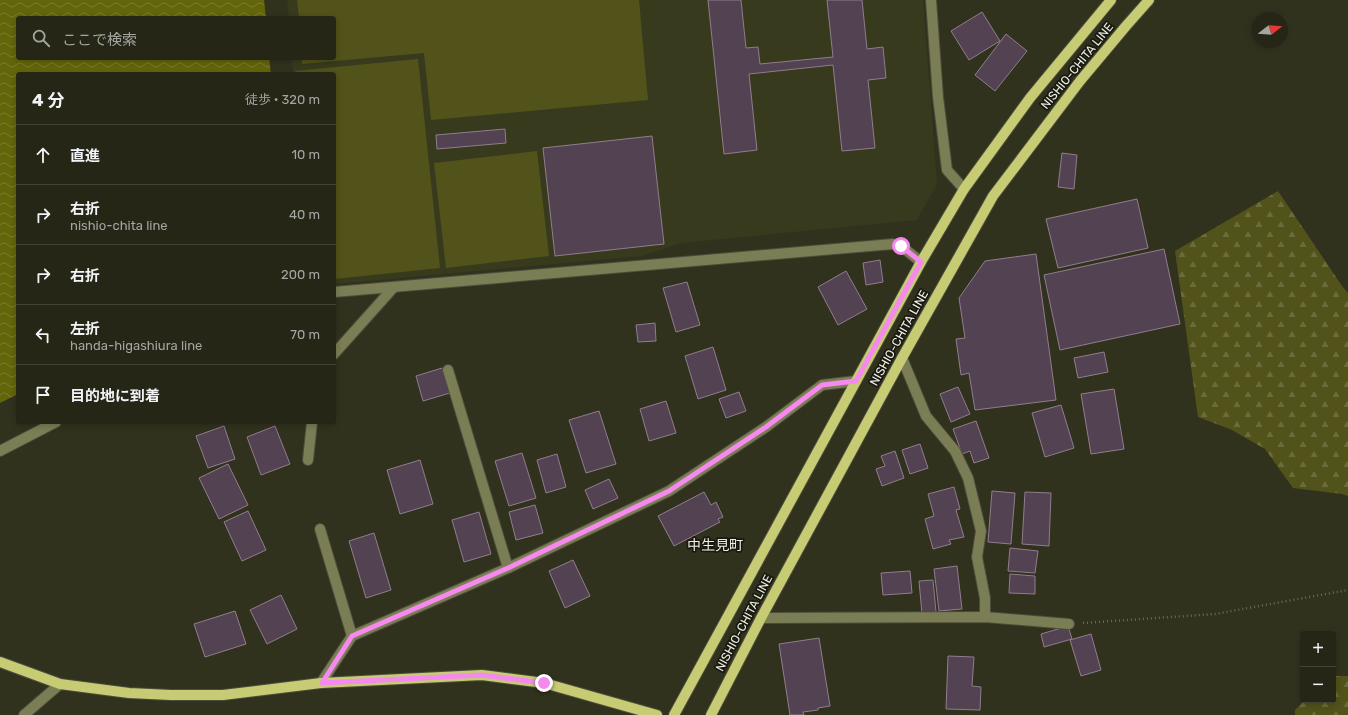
<!DOCTYPE html>
<html lang="ja">
<head>
<meta charset="utf-8">
<style>
  body { margin:0; font-family:Rubik,"Noto Sans JP",sans-serif; background:#313223; color:#f1f3f6 }
  .controls { position:absolute; right:12px; bottom:12px; display:grid; overflow:hidden; border-radius:4px; box-shadow:0 2px 6px #0003 }
  .controls button { width:36px; height:36px; display:grid; place-items:center; padding:0; border:0; border-bottom:1px solid #424335; background:#252616; color:#f1f3f6; font:20px sans-serif }
  .compass { position:absolute; left:1252px; top:12px; width:36px; height:36px; border-radius:50%; background:#252616; box-shadow:0 2px 6px #0003; rotate:73deg }
  .stop { position:absolute; width:12px; height:12px; margin:-9px; border:3px solid #f589ee; border-radius:50%; background:#fff }
  .stop.end { background:#f589ee; border-color:#fff; box-shadow:0 1px 4px #0008 }
  .list { margin:0; padding:0; list-style:none }
  h2 { display:flex; justify-content:space-between; align-items:center; height:52px; margin:0; padding:0 16px; font-size:17px }
  h2 small { font-size:13px; font-weight:400; color:#a3a5a1 }
  .list li { display:grid; grid-template-columns:26px 1fr auto; gap:12px; align-items:center; box-sizing:border-box; height:60px; padding:0 16px; border-top:1px solid #424335 }
  .list b { display:block; font-size:15px; white-space:nowrap }
  .list p { margin:0; font-size:13px; white-space:nowrap; color:#a3a5a1 }
  .list em { font-size:13px; font-style:normal; color:#a3a5a1 }
  .icon { flex:none; width:22px; height:22px; fill:none; stroke:currentColor; stroke-width:2; stroke-linecap:round; stroke-linejoin:round }
  .map { position:relative; flex:none; width:1348px; height:715px; overflow:hidden }
  .search { position:absolute; background:#252616; box-shadow:0 2px 6px #0003; left:16px; top:16px; width:320px; height:44px; display:flex; align-items:center; gap:10px; box-sizing:border-box; padding:0 14px; border-radius:4px; color:#a3a5a1; font-size:15px }
  .panel { position:absolute; background:#252616; box-shadow:0 2px 6px #0003; left:16px; top:72px; width:320px; height:352px; border-radius:4px }
  .map>svg:first-child { display:block }
  .built { fill:#383a1e }
  .green { fill:#52531a }
  .forest { fill:url(#forest-firs) }
  .water { fill:url(#water-waves) }
  .building { fill:#534251; stroke:#907d8d }
  .lines { fill:none; stroke-linecap:round; stroke-linejoin:round }
  .minor-casing { stroke:#4c4d3a; stroke-width:12 }
  .major-casing { stroke:#4c4d3a; stroke-width:12 }
  .path { stroke:#6a6b5a; stroke-width:2.5; stroke-dasharray:1 3; stroke-linecap:butt }
  .minor { stroke:#7b7e55; stroke-width:10 }
  .major { stroke:#c7cb74; stroke-width:10 }
  .route { stroke:#f589ee; stroke-width:5 }
  .labels { text-anchor:middle; dominant-baseline:central; stroke-width:3.5; stroke-linejoin:round; paint-order:stroke }
  .street-label { font-size:12px; fill:#eff0e4; stroke:#191910 }
  .quarter-label { font-size:14px; fill:#eff0e4; stroke:#191910 }
</style>
</head>
<body>
<div class="map">
<svg width="1348" height="715" viewBox="0 0 1348 715">
  <defs>
    <pattern id="forest-firs" width="22" height="20" patternUnits="userSpaceOnUse"><rect width="22" height="20" fill="#52531a"/><path d="M5 1l3.5 6h-7zM16 11l3.5 6h-7z" fill="#6b6c3b"/></pattern>
    <pattern id="water-waves" width="16" height="10" patternUnits="userSpaceOnUse"><rect width="16" height="10" fill="#63650a"/><path d="M0 5q4-4 8 0t8 0" fill="none" stroke="#7a7b2e"/></pattern>
  </defs>
  <rect width="100%" height="100%" fill="#31321e"/>
  <!-- built -->
  <polygon class="built" points="287,0 923,0 937,184 917,220 681,243 642,256 334,284 334,74 293,74 292,58 334,58 334,18 289,18"/>
  <!-- green -->
  <g class="green">
    <polygon points="297,0 639,0 648,100 431,120 424,53 302,64 302,58 334,58 334,18 299,18"/>
    <polygon points="418,59 440,268 334,279 334,74 296,74 295,71"/>
    <polygon points="537,151 549,256 446,268 434,163"/>
  </g>
  <!-- forest -->
  <g class="forest">
    <polygon points="1278,191 1342,286 1348,293 1348,496 1342,494 1293,488 1265,449 1232,430 1198,417 1175,251"/>
    <polygon points="1333,676 1348,676 1348,715 1295,715 1295,710 1305,700 1333,700"/>
  </g>
  <!-- water -->
  <polygon class="water" points="0,0 264,0 266,18 18,18 18,58 269,58 271,74 18,74 18,394 0,403"/>
  <!-- building -->
  <g class="building">
    <polygon points="708,0 741,0 746,48 758,47 760,64 833,57 827,0 862,0 867,49 883,47 886,78 868,80 875,148 842,151 833,65 749,74 757,150 724,154"/>
    <polygon points="982,12 1000,41 969,60 951,31"/>
    <polygon points="1006,34 1027,51 995,91 975,75"/>
    <polygon points="505,129 506,143 437,149 436,135"/>
    <polygon points="652,136 664,244 555,256 543,148"/>
    <polygon points="1062,153 1077,155 1074,189 1058,187"/>
    <polygon points="1137,199 1148,248 1058,268 1046,219"/>
    <polygon points="1164,249 1180,324 1060,350 1044,275"/>
    <polygon points="1036,254 1056,400 975,410 969,373 961,375 956,339 965,338 959,298 985,261"/>
    <polygon points="880,260 883,282 866,285 863,263"/>
    <polygon points="846,271 867,309 838,325 818,287"/>
    <polygon points="687,282 700,325 676,332 663,288"/>
    <polygon points="655,323 656,341 638,342 636,325"/>
    <polygon points="713,347 726,390 698,399 685,356"/>
    <polygon points="1104,352 1108,372 1078,378 1074,358"/>
    <polygon points="442,368 450,393 423,401 416,376"/>
    <polygon points="958,387 970,414 951,422 940,394"/>
    <polygon points="1114,389 1124,449 1091,454 1081,394"/>
    <polygon points="739,392 746,411 726,418 719,399"/>
    <polygon points="666,401 676,433 649,441 640,409"/>
    <polygon points="1061,405 1074,448 1045,457 1032,413"/>
    <polygon points="599,411 616,464 586,473 569,420"/>
    <polygon points="976,421 989,458 974,463 970,451 962,454 953,429"/>
    <polygon points="224,426 235,459 208,468 196,436"/>
    <polygon points="275,426 290,464 261,475 247,437"/>
    <polygon points="920,444 928,468 910,474 902,450"/>
    <polygon points="895,451 904,478 882,486 876,469 885,466 881,456"/>
    <polygon points="522,453 536,498 509,506 495,461"/>
    <polygon points="557,454 566,487 546,493 537,460"/>
    <polygon points="420,460 433,504 400,514 387,470"/>
    <polygon points="228,464 248,505 219,519 199,478"/>
    <polygon points="609,479 618,498 593,509 585,490"/>
    <polygon points="954,487 960,509 956,510 964,537 949,540 951,544 933,549 925,519 934,516 928,494"/>
    <polygon points="992,491 1015,493 1011,544 988,542"/>
    <polygon points="704,492 711,505 716,502 723,517 718,519 720,522 674,546 658,516"/>
    <polygon points="1025,492 1051,493 1049,546 1022,544"/>
    <polygon points="535,505 543,533 516,540 509,512"/>
    <polygon points="248,511 266,550 242,561 224,522"/>
    <polygon points="479,512 491,554 464,562 452,520"/>
    <polygon points="374,533 391,590 366,598 349,541"/>
    <polygon points="1010,548 1038,551 1035,573 1008,571"/>
    <polygon points="573,560 590,596 565,608 549,571"/>
    <polygon points="957,566 962,609 939,611 934,569"/>
    <polygon points="910,571 912,593 883,595 881,573"/>
    <polygon points="1010,574 1035,576 1035,594 1009,593"/>
    <polygon points="933,580 936,612 922,614 919,581"/>
    <polygon points="281,595 297,629 267,644 250,610"/>
    <polygon points="235,611 246,644 205,657 194,624"/>
    <polygon points="1068,626 1072,639 1044,647 1041,634"/>
    <polygon points="1091,634 1101,670 1081,676 1070,640"/>
    <polygon points="819,638 830,706 818,708 818,710 803,712 804,715 790,715 779,644"/>
    <polygon points="948,656 974,657 972,686 981,687 980,710 946,709"/>
  </g>
  <g class="lines">
    <defs>
      <g id="minor">
        <polyline points="931,0 938,97 947,170 964,189"/>
        <polyline points="334,292 893,244 901,246 921,262"/>
        <polyline points="334,354 394,287"/>
        <polyline points="902,358 926,416 955,451 968,478 981,531 977,557 985,598 985,617"/>
        <polyline points="448,370 508,568"/>
        <polyline points="0,451 56,422"/>
        <polyline points="308,460 312,422"/>
        <polyline points="320,529 352,636"/>
        <polyline points="761,618 985,617 1069,624"/>
        <polyline points="321,683 352,636 508,568 669,491 766,427 822,385 856,381"/>
        <polyline points="24,715 60,684"/>
      </g>
      <g id="major">
        <polyline points="0,662 60,684 129,693 171,695 223,695 321,683 482,675 544,683 657,715"/>
        <polyline points="674,715 921,262 964,189 1030,98 1111,0"/>
        <polyline points="711,715 761,618 902,358 993,196 1080,81 1126,26 1149,0"/>
      </g>
    </defs>
    <!-- minor casing -->
    <use href="#minor" class="minor-casing"/>
    <!-- major casing -->
    <use href="#major" class="major-casing"/>
    <!-- path -->
    <polyline class="path" points="1083,623 1215,614 1348,590"/>
    <!-- minor -->
    <use href="#minor" class="minor"/>
    <!-- major -->
    <use href="#major" class="major"/>
  </g>
  <g class="lines">
    <!-- route -->
    <polyline class="route" points="544,683 482,675 322,683 352,636 508,568 669,491 766,427 822,385 856,381 921,262 901,246"/>
  </g>
  <g class="labels">
    <!-- street labels -->
    <g class="street-label">
      <text transform="translate(1077 66) rotate(-51)">NISHIO-CHITA LINE</text>
      <text transform="translate(899 338) rotate(-61)">NISHIO-CHITA LINE</text>
      <text transform="translate(744 623) rotate(-62)">NISHIO-CHITA LINE</text>
    </g>
    <!-- quarter labels -->
    <g class="quarter-label">
      <text x="715" y="545">中生見町</text>
    </g>
  </g>
</svg>
<div class="controls">
<button>+</button>
<button>−</button>
</div>
<svg class="compass" viewBox="-18 -18 36 36"><path d="M0-13l5 13h-10z" fill="#e53935"/><path d="M0 13l5-13h-10z" fill="#a3a5a1"/></svg>
<div class="stop" style="left:901px;top:246px"></div>
<div class="stop end" style="left:544px;top:683px"></div>
<div class="search"><svg class="icon" aria-label="search" viewBox="0 0 24 24"><circle cx="10" cy="10" r="6"/><path d="M15 15l6 6"/></svg>ここで検索</div>
<section class="panel">
<h2>4 分<small>徒歩 · 320 m</small></h2>
<ul class="list">
<li><svg class="icon" aria-label="ahead" viewBox="0 0 24 24"><path d="M12 20V5M6 11l6-6 6 6"/></svg><div><b>直進</b></div><em>10 m</em></li>
<li><svg class="icon" aria-label="right" viewBox="0 0 24 24"><path d="M7 20v-9h11M14 6l5 5-5 5"/></svg><div><b>右折</b><p>nishio-chita line</p></div><em>40 m</em></li>
<li><svg class="icon" aria-label="right" viewBox="0 0 24 24"><path d="M7 20v-9h11M14 6l5 5-5 5"/></svg><div><b>右折</b></div><em>200 m</em></li>
<li><svg class="icon" aria-label="left" viewBox="0 0 24 24"><path d="M17 20v-9H6M10 6l-5 5 5 5"/></svg><div><b>左折</b><p>handa-higashiura line</p></div><em>70 m</em></li>
<li><svg class="icon" aria-label="arrive" viewBox="0 0 24 24"><path d="M6 21V4h12l-3 4 3 4H6"/></svg><div><b>目的地に到着</b></div></li>
</ul>
</section>
</div>
</body>
</html>
